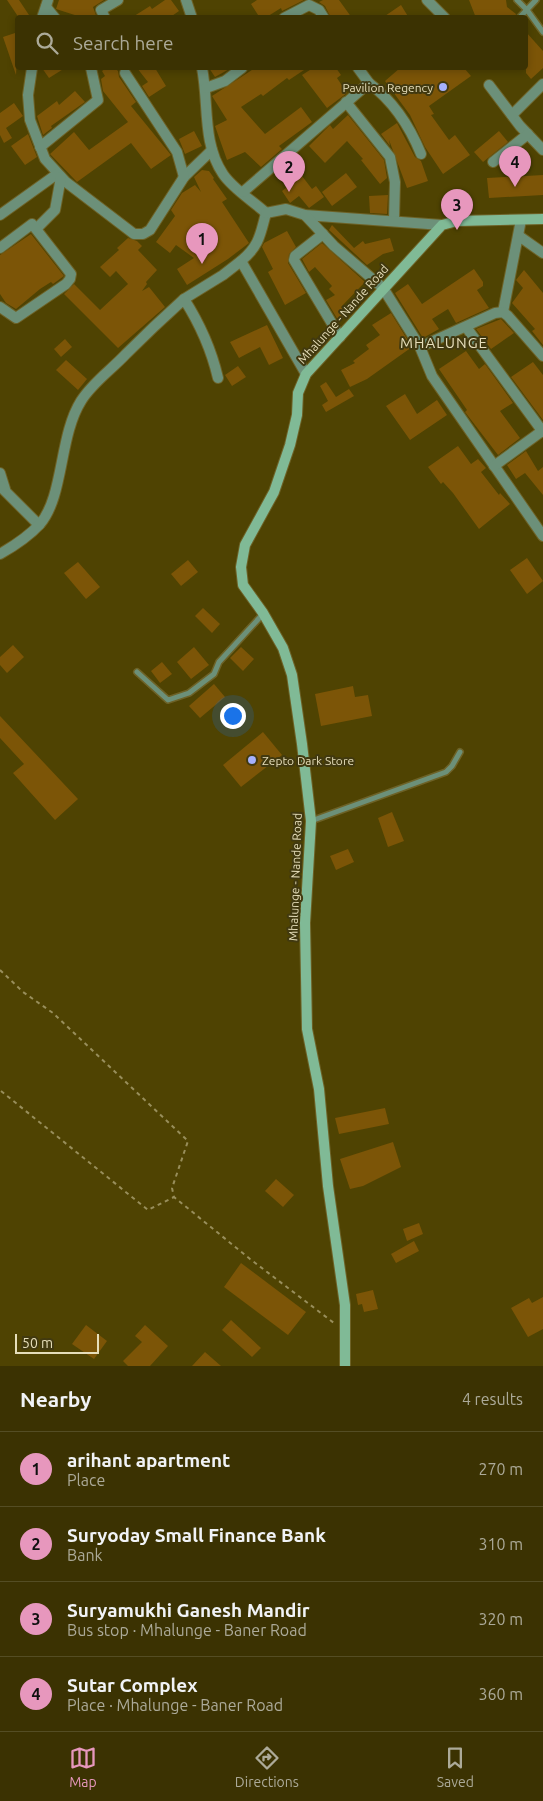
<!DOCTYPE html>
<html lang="en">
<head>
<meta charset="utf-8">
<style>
  body { margin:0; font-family:Ubuntu,sans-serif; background:#423a0c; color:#f1f3f6 }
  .scale { position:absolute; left:15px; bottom:12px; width:84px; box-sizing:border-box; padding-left:5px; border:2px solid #e6deba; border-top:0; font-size:14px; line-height:18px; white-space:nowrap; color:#e6deba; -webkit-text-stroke:4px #413910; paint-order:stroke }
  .you { position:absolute; left:232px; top:715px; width:18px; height:18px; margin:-12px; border:4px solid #fff; border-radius:50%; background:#1a73e8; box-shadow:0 0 0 8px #1a73e833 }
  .badge { display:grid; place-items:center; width:32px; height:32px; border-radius:50%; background:#e797bd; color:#111; font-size:16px; font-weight:700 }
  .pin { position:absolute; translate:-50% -41px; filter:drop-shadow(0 1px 2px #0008) }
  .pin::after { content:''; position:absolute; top:26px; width:18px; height:15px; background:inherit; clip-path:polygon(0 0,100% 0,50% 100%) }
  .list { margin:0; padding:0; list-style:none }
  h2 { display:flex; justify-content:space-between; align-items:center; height:65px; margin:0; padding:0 20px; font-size:21px }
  h2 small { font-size:16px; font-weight:400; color:#acaa99 }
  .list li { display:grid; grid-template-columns:32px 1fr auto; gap:15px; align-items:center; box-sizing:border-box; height:75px; padding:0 20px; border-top:1px solid #544d24 }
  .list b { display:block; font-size:19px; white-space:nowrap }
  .list p { margin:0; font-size:16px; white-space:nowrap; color:#acaa99 }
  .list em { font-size:16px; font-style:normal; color:#acaa99 }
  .icon { flex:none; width:28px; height:28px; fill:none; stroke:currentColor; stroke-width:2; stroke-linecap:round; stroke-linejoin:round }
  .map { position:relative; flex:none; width:543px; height:1366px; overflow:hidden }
  .search { position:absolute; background:#3b3202; box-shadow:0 2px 8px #0003; left:15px; right:15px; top:15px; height:55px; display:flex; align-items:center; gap:12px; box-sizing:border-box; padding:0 18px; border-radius:5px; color:#acaa99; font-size:19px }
  .sheet { height:365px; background:#3b3202 }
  nav { display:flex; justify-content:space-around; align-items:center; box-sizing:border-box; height:70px; border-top:1px solid #544d24; background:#3b3202; font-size:14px; color:#acaa99 }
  nav a { display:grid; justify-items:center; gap:2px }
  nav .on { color:#e797bd }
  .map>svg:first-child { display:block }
  .building { fill:#7c5507 }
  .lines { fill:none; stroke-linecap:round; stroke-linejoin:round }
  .lane-casing { stroke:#6d6227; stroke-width:8 }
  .street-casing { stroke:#6d6227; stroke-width:12 }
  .secondary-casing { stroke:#6d6227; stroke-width:12 }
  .path { stroke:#988e5b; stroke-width:2; stroke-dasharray:4 4; stroke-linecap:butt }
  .lane { stroke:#6c9079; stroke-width:5 }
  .street { stroke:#6c9079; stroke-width:10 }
  .secondary { stroke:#80ba96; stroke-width:10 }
  .poi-dot { fill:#a6b1fc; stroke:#413910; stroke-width:2 }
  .labels { text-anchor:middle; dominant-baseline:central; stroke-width:4; stroke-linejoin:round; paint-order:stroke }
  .poi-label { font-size:12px; fill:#e6deba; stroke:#413910; text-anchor:end }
  .street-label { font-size:12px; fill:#e6deba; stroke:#413910 }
  .quarter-label { font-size:15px; letter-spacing:1px; fill:#e6deba; stroke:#413910 }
</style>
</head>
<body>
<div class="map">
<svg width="543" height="1366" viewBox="0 0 543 1366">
  <rect width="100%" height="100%" fill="#4f4302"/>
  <!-- building -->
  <g class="building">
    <polygon points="7,0 19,0 31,18 19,18"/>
    <polygon points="59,0 104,0 93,7 97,18 84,18 56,9"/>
    <polygon points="165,0 171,0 179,11 169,18 131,18 150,6 152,9"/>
    <polygon points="257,0 304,0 282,11 281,8 265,18 260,18 251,4"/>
    <polygon points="323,0 339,0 352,18 331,18 325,6 319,2"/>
    <polygon points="469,0 506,0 507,7 516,14 515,18 476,18"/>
    <polygon points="401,5 409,18 382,18"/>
    <polygon points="526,32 543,51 543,68 531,79 526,73"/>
    <polygon points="15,33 18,39 16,75 3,37"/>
    <polygon points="42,68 65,68 49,78"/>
    <polygon points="106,68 115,68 118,71 119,77 136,102 131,106 171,155 151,169 131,143 77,182 50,154 74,132 89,150 128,122 103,91 101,79 105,76 102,71"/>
    <polygon points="137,68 155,68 166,86 149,97 142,86 148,82"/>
    <polygon points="209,68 231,68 215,77"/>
    <polygon points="255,68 307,68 289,80 287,78 263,96 261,94 241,107 265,134 301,107 312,122 279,146 282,149 261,167 245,152 227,160 215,126 227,120 212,96"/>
    <polygon points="313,68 336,68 341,75 337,78 347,93 327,108 302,75"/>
    <polygon points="400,68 464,68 471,76 429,106 434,114 431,115 449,140 455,135 470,155 443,174 425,147 410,115 385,81"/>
    <polygon points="75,91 85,102 51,126 52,128 43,135 37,116 57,101 59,105"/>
    <polygon points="14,103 23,116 6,128 12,138 4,143 0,135 0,113"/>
    <polygon points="348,115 384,160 387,178 380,184 361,160 363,159 347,141 325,163 309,146 330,125 333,129"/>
    <polygon points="397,123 415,157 421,161 428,181 407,188 389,140 390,146 381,134"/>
    <polygon points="194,131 202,146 185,154 179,139"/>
    <polygon points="499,131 508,142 483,162 474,152"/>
    <polygon points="28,134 37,157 25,165 11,146"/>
    <polygon points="202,170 209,171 214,178 213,179 227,199 222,202 249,243 228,259 187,285 177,269 194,258 176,245 170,253 156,242 175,216 171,210 182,193 195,185 201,192 194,177"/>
    <polygon points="346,173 357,187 332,206 322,192"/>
    <polygon points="543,175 543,195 489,198 487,178"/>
    <polygon points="302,176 312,189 316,186 324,197 309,208 299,196 290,203 282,191"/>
    <polygon points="388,195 387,214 370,213 369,196"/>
    <polygon points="332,225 354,248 363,241 365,244 390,238 394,251 383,254 367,265 329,230"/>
    <polygon points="287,231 296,247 289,254 288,263 306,293 285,305 268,272 273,269 262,247 264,243"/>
    <polygon points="31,234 64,276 53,284 51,282 40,289 16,309 6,303 0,294 0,255"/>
    <polygon points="128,238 137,241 142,246 138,250 157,270 146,282 147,284 142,291 149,287 165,307 118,348 64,294 74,284 100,310 128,284 116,271 110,277 100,267 119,250 117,248"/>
    <polygon points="322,243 365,282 341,307 346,315 338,320 326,300 335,295 329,289 332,286 315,267 309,272 302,259"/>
    <polygon points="474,269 483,282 483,286 477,290 489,308 456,323 448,309 432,319 439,329 423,338 395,293 408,284 422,304"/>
    <polygon points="524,270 543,293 543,345 532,331 535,329 512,303 523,288 516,280"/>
    <polygon points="391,313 412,347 367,379 350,387 341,370 355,363 353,361 369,349 366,345 380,335 372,325"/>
    <polygon points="501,319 514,333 491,349 476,329"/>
    <polygon points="267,325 283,358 269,365 260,347 239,358 230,342"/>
    <polygon points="65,339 72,347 61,357 54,349"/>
    <polygon points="466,351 479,369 485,364 513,403 500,411 520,438 498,455 465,412 467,410 439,369"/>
    <polygon points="66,360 87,379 78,390 56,370"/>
    <polygon points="533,362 543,375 543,420 511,377"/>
    <polygon points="238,366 246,377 232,386 225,375"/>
    <polygon points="326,382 336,397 349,389 354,396 326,412 322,405 328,401 320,386"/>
    <polygon points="405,394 417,414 437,400 447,415 410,440 386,406"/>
    <polygon points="458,446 471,464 478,459 486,468 481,472 499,495 500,493 510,504 479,529 453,493 443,482 441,484 428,467"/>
    <polygon points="526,451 538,471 543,467 543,495 525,473 516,479 507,465"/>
    <polygon points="527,558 543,581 527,594 510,570"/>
    <polygon points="188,560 198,572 181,586 171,574"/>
    <polygon points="78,562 100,587 86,599 64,573"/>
    <polygon points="203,608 220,624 212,633 195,616"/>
    <polygon points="13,645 24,657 7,673 0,665 0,657"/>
    <polygon points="194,647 209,665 191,679 177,662"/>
    <polygon points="241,647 254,659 243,671 230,658"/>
    <polygon points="162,662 172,674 160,683 151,671"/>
    <polygon points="214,684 225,697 200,718 189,706"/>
    <polygon points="353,686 355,697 368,695 372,716 321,726 315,694"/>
    <polygon points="0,716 78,799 55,820 13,773 24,764 0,738"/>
    <polygon points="263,732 282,755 241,787 223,765"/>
    <polygon points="392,812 404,841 388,847 378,818"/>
    <polygon points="348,849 354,862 336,870 330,856"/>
    <polygon points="385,1108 389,1124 339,1134 335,1118"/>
    <polygon points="393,1142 401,1167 363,1186 350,1189 340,1159"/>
    <polygon points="276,1179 294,1195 283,1207 265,1191"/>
    <polygon points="419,1223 423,1234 407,1241 403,1229"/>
    <polygon points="414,1241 419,1251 396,1263 391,1254"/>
    <polygon points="241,1263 306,1312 288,1335 224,1287"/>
    <polygon points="373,1290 378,1309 364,1312 362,1304 358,1305 356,1294"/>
    <polygon points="543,1297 543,1329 528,1337 511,1308 529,1298 532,1303"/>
    <polygon points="231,1320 261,1348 252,1357 222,1330"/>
    <polygon points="86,1325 107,1341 94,1359 72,1344"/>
    <polygon points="145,1325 168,1346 150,1366 128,1366 123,1361 142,1342 135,1336"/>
    <polygon points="205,1352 221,1366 192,1366"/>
  </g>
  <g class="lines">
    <defs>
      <g id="lane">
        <polyline points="517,0 527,10 543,32"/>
        <polyline points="519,18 536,0"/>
        <polyline points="137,672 168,700 189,693 214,674 219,662 263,614"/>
        <polyline points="311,821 446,772 452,766 460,752"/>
      </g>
      <g id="street">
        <polyline points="186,0 192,18"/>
        <polyline points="427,0 445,18"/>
        <polyline points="46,7 55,18"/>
        <polyline points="42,18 48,0"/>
        <polyline points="105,18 101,10 118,0"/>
        <polyline points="284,18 309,5 319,10 324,18"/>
        <polyline points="32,68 28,95 30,120 45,159 66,182 134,234 143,234 150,230 184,177 212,150"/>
        <path d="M202,68C209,103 202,143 223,174C233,189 253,201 266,213"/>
        <polyline points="125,73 177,152 184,177"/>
        <path d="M369,83C393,101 410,127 421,154"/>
        <polyline points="489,85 520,126 543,150"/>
        <polyline points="206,88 225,81 242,68"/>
        <polyline points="346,102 390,157 395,182 394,220"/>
        <polyline points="512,115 543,84"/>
        <polyline points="40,147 98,100 91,68"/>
        <polyline points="493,162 528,134"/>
        <polyline points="243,192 369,83 358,68"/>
        <path d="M266,213C260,236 259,246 241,261L306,374"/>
        <polyline points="266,213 286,209 305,215 442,225"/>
        <polyline points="0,215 57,174"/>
        <polyline points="305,215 334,246 383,288 420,347 432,376 543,536"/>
        <polyline points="37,228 55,210 61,177"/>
        <polyline points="323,234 295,256 294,260 340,337"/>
        <polyline points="519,236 543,253"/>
        <polyline points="0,248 32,224 71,274 70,279 66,284 16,318 0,307"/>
        <polyline points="184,299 223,275 241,261"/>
        <polyline points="503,312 521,220"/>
        <polyline points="466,327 543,432"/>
        <polyline points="420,347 495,313 503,312 508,316 543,356"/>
        <polyline points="494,466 542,431"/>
        <polyline points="0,473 5,489"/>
        <polyline points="0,486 39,525"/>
        <path d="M0,554C14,546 29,536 40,524C64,496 59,436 81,401C92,383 111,370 126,354C145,335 164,317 184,299C200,324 211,348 218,378"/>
      </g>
      <polyline id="secondary" points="345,1366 345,1305 328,1186 319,1089 307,1029 305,923 311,821 302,744 292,675 283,648 263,613 243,585 241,567 245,545 274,492 290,445 297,415 298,393 306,374 442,225 457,221 543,219"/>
    </defs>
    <!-- lane casing -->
    <use href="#lane" class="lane-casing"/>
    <!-- street casing -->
    <use href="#street" class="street-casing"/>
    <!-- secondary casing -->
    <use href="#secondary" class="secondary-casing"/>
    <!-- path -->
    <g class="path">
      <polyline points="0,970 23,992 53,1013 188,1141 172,1188 174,1197 250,1259 334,1323"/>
      <polyline points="1,1091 148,1210 174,1197"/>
    </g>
    <!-- lane -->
    <use href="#lane" class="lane"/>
    <!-- street -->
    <use href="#street" class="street"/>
    <!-- secondary -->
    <use href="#secondary" class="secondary"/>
  </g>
  <!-- markers -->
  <g class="poi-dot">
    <circle cx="443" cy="87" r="5"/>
    <circle cx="252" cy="760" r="5"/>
  </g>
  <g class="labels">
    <!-- poi labels -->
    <g class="poi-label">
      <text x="433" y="87">Pavilion Regency</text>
      <text x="262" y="760" text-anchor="start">Zepto Dark Store</text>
    </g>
    <!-- street labels -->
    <g class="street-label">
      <text transform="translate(343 314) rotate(-48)">Mhalunge - Nande Road</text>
      <text transform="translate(295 877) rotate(-88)">Mhalunge - Nande Road</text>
    </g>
    <!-- quarter labels -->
    <g class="quarter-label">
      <text x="444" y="342">MHALUNGE</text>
    </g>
  </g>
</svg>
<div class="scale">50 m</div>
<div class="you"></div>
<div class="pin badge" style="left:202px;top:264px">1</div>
<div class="pin badge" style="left:289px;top:192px">2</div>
<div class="pin badge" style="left:457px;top:230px">3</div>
<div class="pin badge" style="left:515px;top:187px">4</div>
<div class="search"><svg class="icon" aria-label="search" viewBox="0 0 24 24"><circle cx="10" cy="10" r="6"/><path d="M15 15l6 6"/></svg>Search here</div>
</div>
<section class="sheet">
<h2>Nearby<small>4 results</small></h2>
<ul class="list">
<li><span class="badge">1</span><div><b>arihant apartment</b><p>Place</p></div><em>270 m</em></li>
<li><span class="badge">2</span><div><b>Suryoday Small Finance Bank</b><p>Bank</p></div><em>310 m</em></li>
<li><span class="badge">3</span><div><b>Suryamukhi Ganesh Mandir</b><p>Bus stop · Mhalunge - Baner Road</p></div><em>320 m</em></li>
<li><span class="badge">4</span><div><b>Sutar Complex</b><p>Place · Mhalunge - Baner Road</p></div><em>360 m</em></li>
</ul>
</section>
<nav>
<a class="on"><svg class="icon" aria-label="map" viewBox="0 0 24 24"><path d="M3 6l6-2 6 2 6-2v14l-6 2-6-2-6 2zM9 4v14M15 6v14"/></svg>Map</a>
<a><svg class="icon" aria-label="directions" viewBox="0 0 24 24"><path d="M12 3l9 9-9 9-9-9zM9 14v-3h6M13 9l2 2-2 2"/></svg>Directions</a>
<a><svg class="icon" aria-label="saved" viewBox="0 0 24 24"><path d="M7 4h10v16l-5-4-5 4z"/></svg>Saved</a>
</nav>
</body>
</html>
